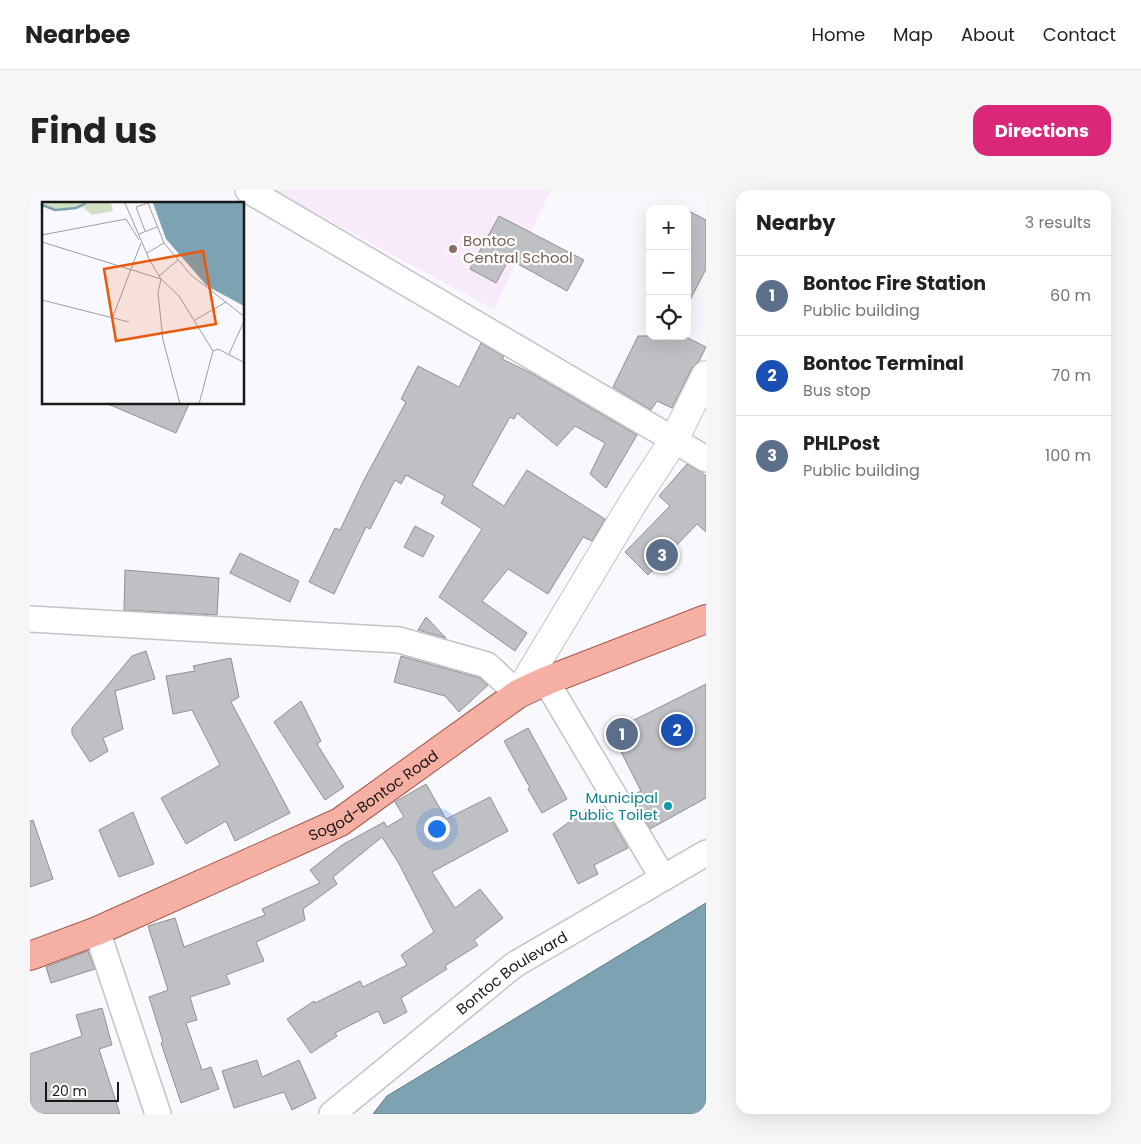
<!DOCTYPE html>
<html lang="en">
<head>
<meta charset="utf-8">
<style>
  body { margin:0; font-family:Poppins,sans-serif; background:#f6f6f6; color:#222 }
  .controls { position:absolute; right:15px; top:15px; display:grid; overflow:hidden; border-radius:10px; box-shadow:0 5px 20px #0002 }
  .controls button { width:45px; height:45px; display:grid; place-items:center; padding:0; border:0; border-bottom:1px solid #e0e0e0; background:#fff; color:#222; font:25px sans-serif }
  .scale { position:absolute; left:15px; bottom:12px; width:74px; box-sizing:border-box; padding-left:5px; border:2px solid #181819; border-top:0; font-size:14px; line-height:18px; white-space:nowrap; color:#181819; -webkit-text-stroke:4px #fff; paint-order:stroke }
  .you { position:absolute; left:406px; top:638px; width:18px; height:18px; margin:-12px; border:4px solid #fff; border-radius:50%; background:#1a73e8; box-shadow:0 0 0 8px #1a73e833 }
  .badge { display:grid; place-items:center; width:32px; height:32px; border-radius:50%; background:#db2777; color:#fff; font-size:16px; font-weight:700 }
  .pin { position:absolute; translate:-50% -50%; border:2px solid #fff; box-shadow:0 1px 5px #0006 }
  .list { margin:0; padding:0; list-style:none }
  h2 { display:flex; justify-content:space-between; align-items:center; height:65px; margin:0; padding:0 20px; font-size:21px }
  h2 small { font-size:16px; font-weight:400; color:#767676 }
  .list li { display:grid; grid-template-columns:32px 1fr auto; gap:15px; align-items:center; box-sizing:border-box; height:80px; padding:0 20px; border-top:1px solid #e0e0e0 }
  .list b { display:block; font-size:19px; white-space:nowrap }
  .list p { margin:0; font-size:16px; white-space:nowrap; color:#767676 }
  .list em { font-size:16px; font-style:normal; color:#767676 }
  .icon { flex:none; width:28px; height:28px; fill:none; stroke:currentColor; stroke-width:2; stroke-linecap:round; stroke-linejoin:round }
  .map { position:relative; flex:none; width:676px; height:924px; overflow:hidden; border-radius:15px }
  header { display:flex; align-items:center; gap:30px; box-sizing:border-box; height:70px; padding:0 25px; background:#fff; border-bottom:1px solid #e0e0e0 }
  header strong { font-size:24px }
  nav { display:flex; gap:28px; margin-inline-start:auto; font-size:18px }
  .intro { display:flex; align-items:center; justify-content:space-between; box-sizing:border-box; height:120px; padding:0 30px }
  h1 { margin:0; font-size:35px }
  .button { padding:12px 22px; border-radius:15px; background:#db2777; color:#fff; font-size:18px; font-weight:700 }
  main { display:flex; gap:30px; padding:0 30px }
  aside { flex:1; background:#fff; border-radius:15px; box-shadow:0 5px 20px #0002 }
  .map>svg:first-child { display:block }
  .education { fill:#f8e9fb }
  .water { fill:#7da3b3; stroke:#5f7985 }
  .building { fill:#bfc0c4; stroke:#919195 }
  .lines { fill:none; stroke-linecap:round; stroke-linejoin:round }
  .minor-casing { stroke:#c2c3c7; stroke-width:28 }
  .tertiary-casing { stroke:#c2c3c7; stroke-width:30 }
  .primary-casing { stroke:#a4584b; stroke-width:30 }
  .minor { stroke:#fff; stroke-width:25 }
  .tertiary { stroke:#fff; stroke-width:28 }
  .primary { stroke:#f6b0a3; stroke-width:28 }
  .education-dot { fill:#8d6e63; stroke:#fff; stroke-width:2 }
  .culture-dot { fill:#0f9aa8; stroke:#fff; stroke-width:2 }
  .labels { text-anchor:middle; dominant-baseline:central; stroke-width:4.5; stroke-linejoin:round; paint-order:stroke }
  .education-label { font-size:15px; fill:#785e54; stroke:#fff; text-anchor:start }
  .street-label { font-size:15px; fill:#181819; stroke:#fff }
  .culture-label { font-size:15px; fill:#0d838f; stroke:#fff; text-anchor:end }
  .inset-river { fill:none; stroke:#7da3b3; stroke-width:2.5 }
  .inset-road { fill:none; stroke:#9e9ea2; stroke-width:1 }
  .view { fill:#e8590c; fill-opacity:0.15; stroke:#e8590c; stroke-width:2.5 }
  .inset-edge { fill:none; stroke:#181819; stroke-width:2.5 }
</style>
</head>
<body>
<header>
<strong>Nearbee</strong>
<nav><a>Home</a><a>Map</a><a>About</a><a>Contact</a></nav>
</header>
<div class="intro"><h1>Find us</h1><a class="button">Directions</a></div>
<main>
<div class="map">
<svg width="676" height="924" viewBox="0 0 676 924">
  <rect width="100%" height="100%" fill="#f8f8fd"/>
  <!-- education -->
  <polygon class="education" points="242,0 521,0 464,119"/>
  <!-- water -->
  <polygon class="water" points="676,713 676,924 343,924 357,906"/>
  <!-- building -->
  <g class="building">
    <polygon points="657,20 676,30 676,79 657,116"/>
    <polygon points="469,26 554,70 537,101 479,69 466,93 440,79"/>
    <polygon points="608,146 654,146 676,157 669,171 662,178 642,218 627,211 621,220 583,197"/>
    <polygon points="451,153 474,167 472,169 501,183 607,245 576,298 560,284 575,253 545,236 527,256 487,223 484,229 480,227 442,295 474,316 497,280 575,329 562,351 553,347 518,404 478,379 452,411 497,443 485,461 409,407 452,339 411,313 415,306 376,285 371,294 365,290 340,339 336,337 304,404 279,392 305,338 310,340 334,290 376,212 371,209 388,176 429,197"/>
    <polygon points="78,214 159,214 146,243"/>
    <polygon points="657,274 671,282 676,286 676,342 667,334 618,385 595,362 640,316 629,306"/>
    <polygon points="385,336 404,346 393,367 374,357"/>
    <polygon points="210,363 269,391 260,412 200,383"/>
    <polygon points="95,380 189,388 187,425 94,420"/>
    <polygon points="396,427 416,448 388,440"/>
    <polygon points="116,461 125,489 85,501 93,539 73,548 78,561 60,572 42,544 42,538 102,466"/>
    <polygon points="371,466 450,488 458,495 429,522 415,506 364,492"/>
    <polygon points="201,468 209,507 201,512 260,623 205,651 196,631 156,654 131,608 190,575 162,520 143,524 136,486 165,481 163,476"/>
    <polygon points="676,494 676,608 620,639 601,606 611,601 579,538 598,528 600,532"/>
    <polygon points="271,511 291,551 287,554 314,597 295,610 244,532"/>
    <polygon points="498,538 537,609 512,623 498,599 500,598 474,551"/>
    <polygon points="396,594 416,629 460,607 478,641 402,682 425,718 450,699 473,728 444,750 448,755 415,776 417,779 371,808 377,822 354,834 348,821 305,843 307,846 281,863 257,829 284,811 285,813 330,791 333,797 377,775 371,765 404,742 368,672 352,647 303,687 307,694 273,719 275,730 226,752 234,771 196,785 200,794 160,807 167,830 156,833 172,880 181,877 189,899 151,913 131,853 133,852 119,807 138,800 118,736 145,728 154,757 235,725 232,719 290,693 280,680 312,655 354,632 357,637 374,627 365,612"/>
    <polygon points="556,619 561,628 576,620 598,658 564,675 568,684 548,694 523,644"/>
    <polygon points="103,622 124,674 89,687 69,640"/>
    <polygon points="3,630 23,689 0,697 0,631"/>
    <polygon points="58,761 65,779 21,793 16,777"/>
    <polygon points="72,818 82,855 69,859 90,924 0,924 0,864 52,846 46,825"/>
    <polygon points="227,870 232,887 269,870 286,908 262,920 254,902 204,918 192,881"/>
  </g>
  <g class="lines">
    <defs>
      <g id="minor">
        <polyline points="218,0 644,250 676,269"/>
        <polyline points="0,429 369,450 457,475 488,504"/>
        <polyline points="516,491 633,688"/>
        <polyline points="67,741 128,924"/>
        <path id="s1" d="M302,924L484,775L676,663"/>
      </g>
      <polyline id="tertiary" points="488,504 604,311 644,250 676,185"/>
      <g id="primary">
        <path id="s2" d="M0,766L67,741L310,632L488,504L516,491L676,429"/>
      </g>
    </defs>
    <!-- minor casing -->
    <use href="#minor" class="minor-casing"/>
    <!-- tertiary casing -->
    <use href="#tertiary" class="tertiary-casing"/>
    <!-- primary casing -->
    <use href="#primary" class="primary-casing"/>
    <!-- minor -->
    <use href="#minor" class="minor"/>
    <!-- tertiary -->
    <use href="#tertiary" class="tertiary"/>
    <!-- primary -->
    <use href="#primary" class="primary"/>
  </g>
  <!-- markers -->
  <circle class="education-dot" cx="423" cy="59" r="5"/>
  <circle class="culture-dot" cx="638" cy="616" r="5"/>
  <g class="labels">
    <!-- education labels -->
    <g class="education-label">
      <text x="433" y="50">Bontoc<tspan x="433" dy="17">Central School</tspan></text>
    </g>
    <!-- street labels -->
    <g class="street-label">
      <text stroke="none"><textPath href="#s2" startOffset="380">Sogod-Bontoc Road</textPath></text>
      <text stroke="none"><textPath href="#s1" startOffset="229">Bontoc Boulevard</textPath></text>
    </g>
    <!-- culture labels -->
    <g class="culture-label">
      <text x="628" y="607">Municipal<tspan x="628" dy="17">Public Toilet</tspan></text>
    </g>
  </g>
  <!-- overview -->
  <g transform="translate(12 12)">
    <rect width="202" height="202" fill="#f8f8fd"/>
    <path d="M0,1H69L71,9L50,13L41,5L22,9L0,4Z" fill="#d1dfc2"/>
    <path d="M111,1H202V104L165,84L124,37Z" fill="#7da3b3"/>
    <path class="inset-river" d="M0,3L13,8L34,6L44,1"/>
    <path class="inset-road" d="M83,1L108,59L119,77L137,94L171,149L157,202M103,29L94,5L106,1L122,41L149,73L203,115M97,32L115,25M0,33L84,17L97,38M0,40L119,77L116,91L121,138L138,202M105,51L122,41M117,74L136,58M0,98L87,120M70,117L99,41M153,118L184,100M171,149L176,147L203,161M187,152L203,117"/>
    <path class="view" d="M161,49L174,122L74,139L62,67Z"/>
    <rect width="202" height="202" class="inset-edge"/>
  </g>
</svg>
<div class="controls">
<button>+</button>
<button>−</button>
<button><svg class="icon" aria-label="locate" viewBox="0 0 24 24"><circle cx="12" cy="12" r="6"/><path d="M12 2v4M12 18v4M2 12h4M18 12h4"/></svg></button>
</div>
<div class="scale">20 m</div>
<div class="you"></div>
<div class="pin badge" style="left:592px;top:544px;background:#5c6f8a">1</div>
<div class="pin badge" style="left:647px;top:540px;background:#1a4fb4">2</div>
<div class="pin badge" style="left:632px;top:365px;background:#5c6f8a">3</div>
</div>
<aside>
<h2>Nearby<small>3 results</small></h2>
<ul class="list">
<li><span class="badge" style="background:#5c6f8a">1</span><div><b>Bontoc Fire Station</b><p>Public building</p></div><em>60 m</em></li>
<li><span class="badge" style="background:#1a4fb4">2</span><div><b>Bontoc Terminal</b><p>Bus stop</p></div><em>70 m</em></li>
<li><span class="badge" style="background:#5c6f8a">3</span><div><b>PHLPost</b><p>Public building</p></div><em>100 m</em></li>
</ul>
</aside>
</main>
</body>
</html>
